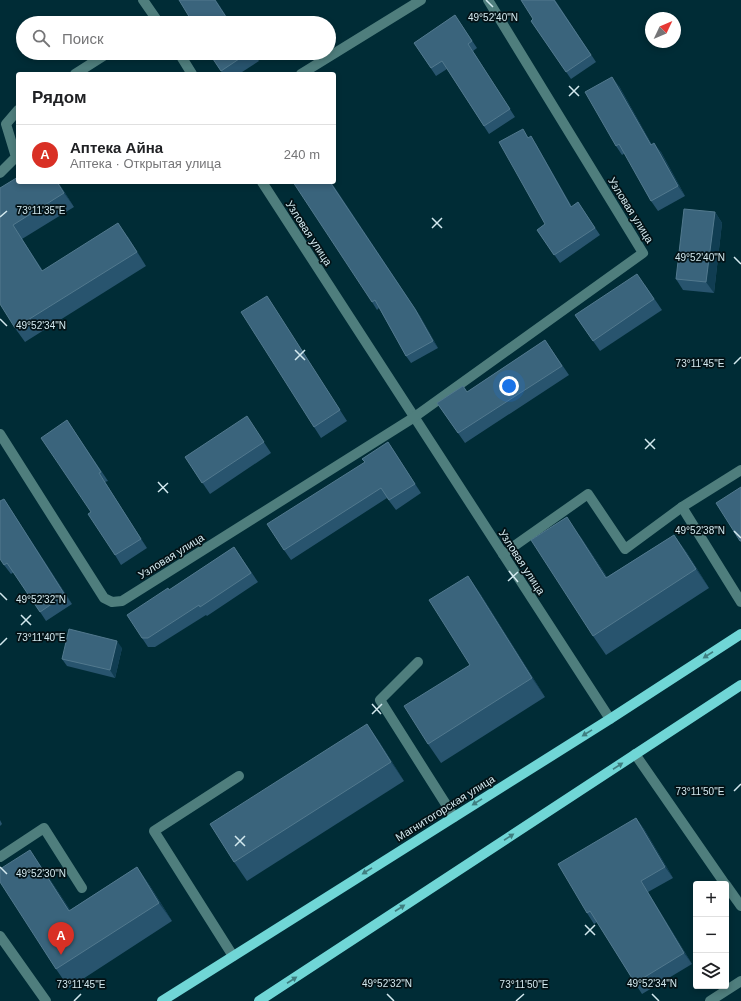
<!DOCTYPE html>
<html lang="ru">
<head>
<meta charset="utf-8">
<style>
  body { margin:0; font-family:Helvetica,sans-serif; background:#f6f6f6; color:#202124 }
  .controls { position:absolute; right:12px; bottom:12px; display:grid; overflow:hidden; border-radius:4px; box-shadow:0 2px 6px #0003 }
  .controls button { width:36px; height:36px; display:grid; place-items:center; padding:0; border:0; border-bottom:1px solid #e0e0e0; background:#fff; color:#202124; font:20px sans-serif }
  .compass { position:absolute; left:645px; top:12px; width:36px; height:36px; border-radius:50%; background:#fff; box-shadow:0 2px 6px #0003; rotate:46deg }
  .you { position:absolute; left:509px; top:386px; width:14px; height:14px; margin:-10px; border:3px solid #fff; border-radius:50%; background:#1a73e8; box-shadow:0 0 0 6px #1a73e833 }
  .badge { display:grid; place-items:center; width:26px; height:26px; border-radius:50%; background:#d93025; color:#fff; font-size:13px; font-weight:700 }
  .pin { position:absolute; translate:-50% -33px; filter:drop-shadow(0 1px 2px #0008) }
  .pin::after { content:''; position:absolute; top:21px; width:14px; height:12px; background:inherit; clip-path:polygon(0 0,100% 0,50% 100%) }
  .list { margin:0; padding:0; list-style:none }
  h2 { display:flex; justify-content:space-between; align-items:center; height:52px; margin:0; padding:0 16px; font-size:17px }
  h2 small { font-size:13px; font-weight:400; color:#757577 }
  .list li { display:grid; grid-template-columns:26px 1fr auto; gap:12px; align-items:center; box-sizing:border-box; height:60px; padding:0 16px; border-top:1px solid #e0e0e0 }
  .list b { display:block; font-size:15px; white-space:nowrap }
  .list p { margin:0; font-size:13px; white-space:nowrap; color:#757577 }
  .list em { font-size:13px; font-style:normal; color:#757577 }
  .icon { flex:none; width:22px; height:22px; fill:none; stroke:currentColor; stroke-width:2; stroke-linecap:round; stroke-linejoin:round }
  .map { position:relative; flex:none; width:741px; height:1001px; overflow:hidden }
  .search { position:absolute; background:#fff; box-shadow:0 2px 6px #0003; left:16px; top:16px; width:320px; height:44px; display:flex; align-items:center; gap:10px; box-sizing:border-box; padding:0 14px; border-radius:22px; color:#757577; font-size:15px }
  .panel { position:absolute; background:#fff; box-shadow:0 2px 6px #0003; left:16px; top:72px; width:320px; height:112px; border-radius:4px }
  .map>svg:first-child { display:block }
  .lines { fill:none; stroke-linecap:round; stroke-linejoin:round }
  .minor { stroke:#4f7e7d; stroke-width:10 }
  .major { stroke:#70d6d6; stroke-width:10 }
  .wall { fill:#28546e }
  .shaded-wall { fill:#103d52 }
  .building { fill:#3a647c; stroke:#52798e }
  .oneway { fill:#3f7e80 }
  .ticks { fill:none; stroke:#d3e9ef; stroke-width:1.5 }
  .labels { text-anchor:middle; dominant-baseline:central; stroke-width:3.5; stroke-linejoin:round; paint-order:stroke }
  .street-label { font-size:11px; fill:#d3e9ef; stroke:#031216 }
  .ticks-label { font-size:10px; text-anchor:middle; fill:#d3e9ef; stroke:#031216; stroke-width:3.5; stroke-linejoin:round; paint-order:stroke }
</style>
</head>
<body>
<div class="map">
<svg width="741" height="1001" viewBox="0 0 741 1001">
  <rect width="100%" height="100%" fill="#002c36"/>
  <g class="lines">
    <!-- minor -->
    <g class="minor">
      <polyline points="143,0 159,23"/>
      <polyline points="179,53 192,74"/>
      <polyline points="75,74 108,53"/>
      <polyline points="301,74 421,0"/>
      <polyline points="0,173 16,157 6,124 18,110"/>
      <polyline points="262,182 610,719"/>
      <polyline points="0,434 104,598 112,602 122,601 413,418 643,253 488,0"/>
      <polyline points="741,470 682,507 741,602"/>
      <polyline points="503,554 588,494 625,549 682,507"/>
      <polyline points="418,662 380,700 454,817"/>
      <polyline points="635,754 725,884"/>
      <polyline points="0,857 44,828 82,888"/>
      <polyline points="726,885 741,906"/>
      <polyline points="0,936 46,1001"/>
      <polyline points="233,956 154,831 239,776"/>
      <polyline points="710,1001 741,981"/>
    </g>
    <!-- major -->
    <g class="major">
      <polyline points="162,1001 610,719 741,634"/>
      <polyline points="259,1001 741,685"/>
    </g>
  </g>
  <!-- wall -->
  <g class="wall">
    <polygon points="555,0 596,62 571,79 531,21"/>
    <polygon points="455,15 477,48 473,51 515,117 489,134 447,69 436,76 414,43"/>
    <polygon points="209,53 253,53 259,61 239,74 223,74"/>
    <polygon points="619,86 652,145 661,152 685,196 658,211 651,201 625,153 622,155 616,146"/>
    <polygon points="528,137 536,144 572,207 578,202 600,235 560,263 537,230 545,224"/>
    <polygon points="58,182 74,207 22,239 43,271 128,237 146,266 25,342 15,328 0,188"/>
    <polygon points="331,182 420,316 438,348 411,363 406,356 379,308 377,310 372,302"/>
    <polygon points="715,212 722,223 714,293 683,290 676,279"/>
    <polygon points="645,285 662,310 600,351 575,315"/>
    <polygon points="267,296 274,307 347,421 321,438 314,427"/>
    <polygon points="545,340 569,375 465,443 437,403 467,392"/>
    <polygon points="67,420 108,481 105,482 147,548 121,565 115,555 91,512"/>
    <polygon points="254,427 271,453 210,494 185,457"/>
    <polygon points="388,442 421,493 396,510 387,498 291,560 284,550 365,462"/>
    <polygon points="4,499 72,604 46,621 14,572 11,574 4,565"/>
    <polygon points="674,535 687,553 709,588 606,655 593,636 580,536 607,577"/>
    <polygon points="234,547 258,582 207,616 206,615 155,647 148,647 142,638 169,590"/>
    <polygon points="468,576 481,595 545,697 441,763 428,744 470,665"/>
    <polygon points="122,648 115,678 67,666 62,659"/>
    <polygon points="367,724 380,743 404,781 247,881 234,862"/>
    <polygon points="636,818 644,829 673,878 648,892 692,964 642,994 635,983 597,922 594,924 587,913"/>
    <polygon points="0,820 2,824 0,826"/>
    <polygon points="137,867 150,886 172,921 69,988 56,969 43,869 70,910"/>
  </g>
  <!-- shaded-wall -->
  <g class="shaded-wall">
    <polygon points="215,0 216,0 231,23 230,23"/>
    <polygon points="468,44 473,51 515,117 510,109"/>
    <polygon points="612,77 619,86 657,154 651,145"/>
    <polygon points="531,136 536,144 576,215 571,207"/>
    <polygon points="654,143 661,152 685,196 678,186"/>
    <polygon points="57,182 58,182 74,207 64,193"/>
    <polygon points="331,182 420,316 438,348 433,341"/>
    <polygon points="715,212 722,223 714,293 706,282"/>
    <polygon points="118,223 128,237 146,266 137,252"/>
    <polygon points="13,225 22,239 52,285 42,271"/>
    <polygon points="388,442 395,452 421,493 415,484"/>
    <polygon points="99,473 105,482 147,548 141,539"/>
    <polygon points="4,499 10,508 72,604 65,595"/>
    <polygon points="567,517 580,536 620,597 606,578"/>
    <polygon points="674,535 687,553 709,588 696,569"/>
    <polygon points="468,576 481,595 545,697 532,678"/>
    <polygon points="117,641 122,648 115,678 110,670"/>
    <polygon points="367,724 380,743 404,781 391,762"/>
    <polygon points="636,818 644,829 673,878 665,867"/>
    <polygon points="30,850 43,869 83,929 69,911"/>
    <polygon points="137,867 150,886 172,921 159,903"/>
    <polygon points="641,881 648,892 692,964 684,953"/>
  </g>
  <!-- building -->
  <g class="building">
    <polygon points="179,0 215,0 230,23 193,23"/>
    <polygon points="521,0 554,0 591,55 566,72 531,21 533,19"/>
    <polygon points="455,15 472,41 468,44 510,109 484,126 442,61 431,68 414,43"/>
    <polygon points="209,53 248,53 221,71"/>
    <polygon points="612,77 651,145 654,143 678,186 651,201 619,144 616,146 585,92"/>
    <polygon points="523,129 528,138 531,136 571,207 578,202 595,228 554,255 537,230 545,224 499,142"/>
    <polygon points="18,177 18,182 57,182 64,193 13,225 42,271 118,223 137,252 15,328 0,304 0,188"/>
    <polygon points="293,182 330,182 415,309 433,341 406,356 375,300 372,302"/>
    <polygon points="684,209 715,212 706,282 676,279"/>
    <polygon points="637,274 654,299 593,341 575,315"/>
    <polygon points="267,296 340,410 314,427 241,312"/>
    <polygon points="545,340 562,366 458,433 437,403 463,386 467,392"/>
    <polygon points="247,416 264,442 202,483 185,457"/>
    <polygon points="67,420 101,472 99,473 141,539 115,555 88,514 91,512 41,438"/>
    <polygon points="388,442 415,484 389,500 381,488 284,550 267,524 365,462 362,459"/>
    <polygon points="741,487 741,541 740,541 716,503"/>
    <polygon points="4,499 65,595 40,612 7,563 4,565 0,559 0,501"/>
    <polygon points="567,517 606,578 674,535 696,569 593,636 531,540"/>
    <polygon points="234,547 251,573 200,607 199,605 148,638 142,638 127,615 168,588 169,590"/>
    <polygon points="468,576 532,678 428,744 404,706 470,665 429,600"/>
    <polygon points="69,629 117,641 110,670 62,659"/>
    <polygon points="367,724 391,762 234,862 210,824"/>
    <polygon points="636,818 665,867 641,881 684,953 635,983 590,911 587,913 558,864"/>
    <polygon points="30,850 69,911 137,867 159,903 56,969 0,882 0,869"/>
  </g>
  <!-- one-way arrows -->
  <defs><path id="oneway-solid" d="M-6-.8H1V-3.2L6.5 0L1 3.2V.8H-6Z"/></defs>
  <g class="oneway">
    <use href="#oneway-solid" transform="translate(708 655) rotate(147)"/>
    <use href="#oneway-solid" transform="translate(587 733) rotate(148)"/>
    <use href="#oneway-solid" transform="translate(618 766) rotate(-33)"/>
    <use href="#oneway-solid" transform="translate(477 802) rotate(148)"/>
    <use href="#oneway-solid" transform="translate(509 837) rotate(-33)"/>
    <use href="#oneway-solid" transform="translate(367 871) rotate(148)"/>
    <use href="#oneway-solid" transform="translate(400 908) rotate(-33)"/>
    <use href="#oneway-solid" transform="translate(292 980) rotate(-33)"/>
  </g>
  <!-- ticks -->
  <path class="ticks" d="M486,0L493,7M569,86L579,96M569,96L579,86M0,217L7,211M432,218L442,228M432,228L442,218M734,257L741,264M0,319L7,326M295,350L305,360M295,360L305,350M734,364L741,357M645,439L655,449M645,449L655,439M158,482L168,493M158,492L168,483M734,531L741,538M509,571L518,582M508,581L518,572M0,593L7,600M21,615L31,625M21,625L31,615M0,645L7,638M372,704L381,714M372,714L382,704M734,791L741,784M235,836L245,846M235,846L245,836M0,867L7,874M585,925L595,935M585,935L595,925M387,994L394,1001M652,994L659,1001M74,1001L81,994M516,1001L524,994"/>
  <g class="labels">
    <!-- street labels -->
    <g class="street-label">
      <text transform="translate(631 210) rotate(58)">Узловая улица</text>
      <text transform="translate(309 233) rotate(57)">Узловая улица</text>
      <text transform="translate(171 556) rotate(-32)">Узловая улица</text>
      <text transform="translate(522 562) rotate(57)">Узловая улица</text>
      <text transform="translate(445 808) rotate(-32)">Магнитогорская улица</text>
    </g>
  </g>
  <g class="ticks-label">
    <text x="493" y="21">49°52'40"N</text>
    <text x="41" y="214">73°11'35"E</text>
    <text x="700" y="261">49°52'40"N</text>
    <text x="41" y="329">49°52'34"N</text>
    <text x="700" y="367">73°11'45"E</text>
    <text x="700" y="534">49°52'38"N</text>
    <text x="41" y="603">49°52'32"N</text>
    <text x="41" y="641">73°11'40"E</text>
    <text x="700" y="795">73°11'50"E</text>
    <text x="41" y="877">49°52'30"N</text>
    <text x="387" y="987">49°52'32"N</text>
    <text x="652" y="987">49°52'34"N</text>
    <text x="81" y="988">73°11'45"E</text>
    <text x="524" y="988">73°11'50"E</text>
  </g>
</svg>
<div class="controls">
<button>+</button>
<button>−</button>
<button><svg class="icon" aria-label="layers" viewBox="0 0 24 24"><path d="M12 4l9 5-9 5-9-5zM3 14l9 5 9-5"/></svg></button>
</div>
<svg class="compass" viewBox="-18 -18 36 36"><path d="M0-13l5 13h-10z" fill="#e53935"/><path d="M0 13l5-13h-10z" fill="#757577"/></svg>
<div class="you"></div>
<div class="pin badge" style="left:61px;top:955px">A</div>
<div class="search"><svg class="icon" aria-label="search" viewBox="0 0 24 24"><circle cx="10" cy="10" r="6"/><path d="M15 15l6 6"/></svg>Поиск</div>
<section class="panel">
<h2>Рядом<small></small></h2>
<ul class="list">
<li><span class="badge">A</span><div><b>Аптека Айна</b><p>Аптека · Открытая улица</p></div><em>240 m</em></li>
</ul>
</section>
</div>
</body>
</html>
